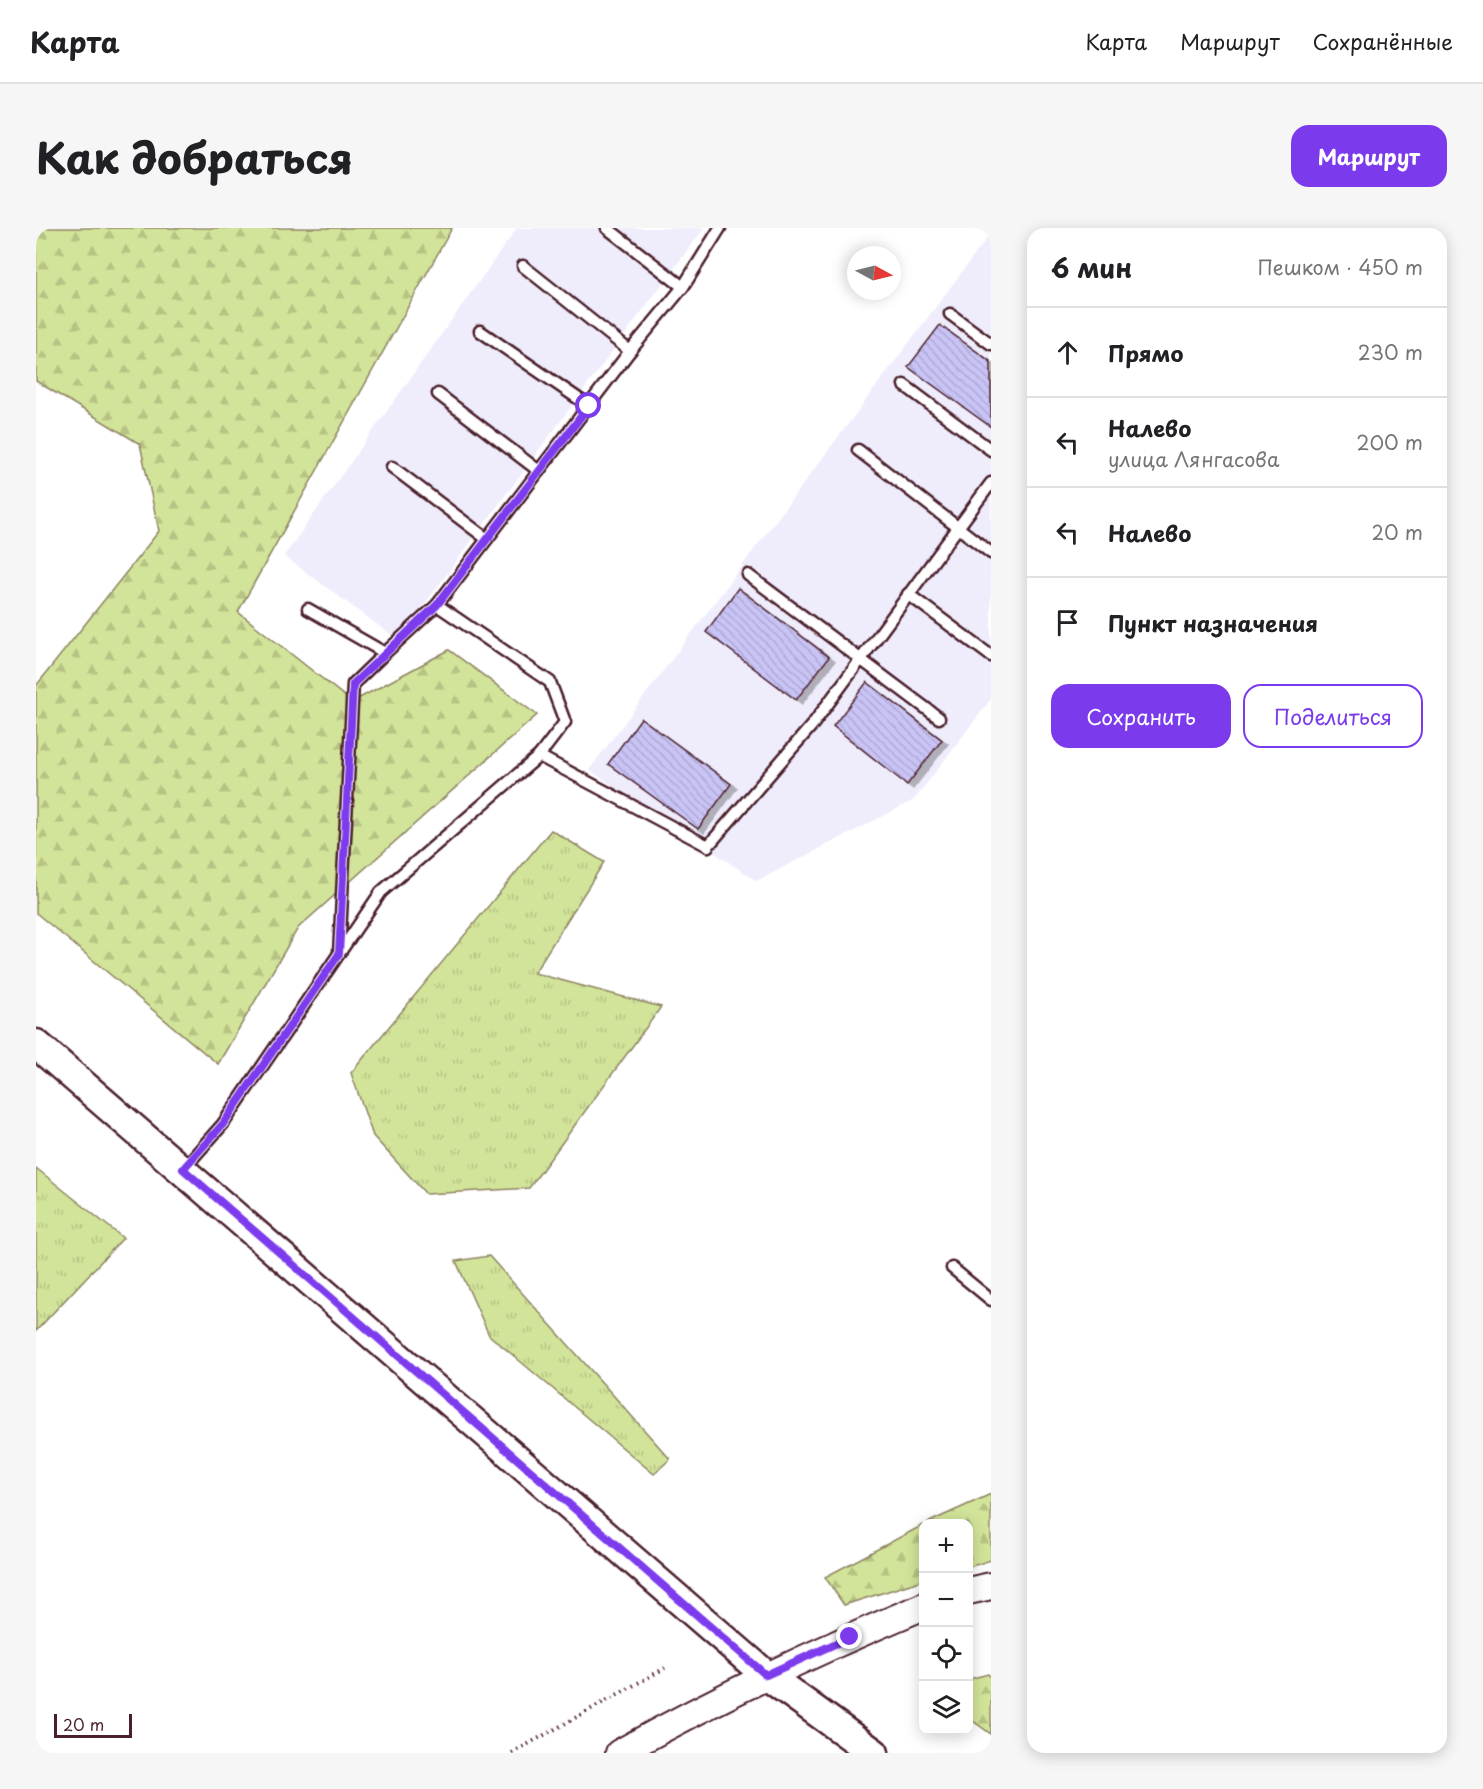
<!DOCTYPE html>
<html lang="ru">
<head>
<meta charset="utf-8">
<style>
  body { margin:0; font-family:"Playpen Sans",sans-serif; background:#f6f6f6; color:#202124 }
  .controls { position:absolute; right:18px; bottom:18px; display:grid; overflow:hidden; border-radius:12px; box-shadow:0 3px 15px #0003 }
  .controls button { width:54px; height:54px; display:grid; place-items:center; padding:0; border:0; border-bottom:2px solid #e0e0e0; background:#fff; color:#202124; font:30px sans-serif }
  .compass { position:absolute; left:811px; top:18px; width:54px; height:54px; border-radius:50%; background:#fff; box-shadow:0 3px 15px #0003; rotate:97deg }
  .scale { position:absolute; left:18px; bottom:15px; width:78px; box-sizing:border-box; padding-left:6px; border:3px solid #4a1f2b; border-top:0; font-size:16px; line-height:21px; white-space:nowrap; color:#4a1f2b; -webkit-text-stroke:4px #fff; paint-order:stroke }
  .stop { position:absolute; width:18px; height:18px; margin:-14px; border:4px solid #7c3aed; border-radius:50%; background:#fff }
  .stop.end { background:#7c3aed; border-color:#fff; box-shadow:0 2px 6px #0008 }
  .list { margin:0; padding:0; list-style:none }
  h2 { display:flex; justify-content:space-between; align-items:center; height:78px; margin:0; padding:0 24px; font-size:26px }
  h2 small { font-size:20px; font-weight:400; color:#757577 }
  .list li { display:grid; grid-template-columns:39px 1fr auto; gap:18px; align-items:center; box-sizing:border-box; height:90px; padding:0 24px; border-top:2px solid #e0e0e0 }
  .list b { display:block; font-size:22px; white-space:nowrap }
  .list p { margin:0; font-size:20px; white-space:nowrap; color:#757577 }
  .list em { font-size:20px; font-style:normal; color:#757577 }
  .actions { display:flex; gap:12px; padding:18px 24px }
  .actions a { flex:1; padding:14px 0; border:2px solid #7c3aed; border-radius:18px; text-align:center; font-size:21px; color:#7c3aed }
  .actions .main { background:#7c3aed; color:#fff }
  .icon { flex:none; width:33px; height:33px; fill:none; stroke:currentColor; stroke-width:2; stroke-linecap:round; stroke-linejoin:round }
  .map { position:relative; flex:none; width:955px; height:1525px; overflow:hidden; border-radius:18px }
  header { display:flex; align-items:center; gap:36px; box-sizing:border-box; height:84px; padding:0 30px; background:#fff; border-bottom:2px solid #e0e0e0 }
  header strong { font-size:28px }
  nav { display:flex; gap:33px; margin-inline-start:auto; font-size:21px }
  .intro { display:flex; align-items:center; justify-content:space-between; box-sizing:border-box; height:144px; padding:0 36px }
  h1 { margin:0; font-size:42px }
  .button { padding:15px 27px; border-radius:18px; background:#7c3aed; color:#fff; font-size:21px; font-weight:700 }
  main { display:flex; gap:36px; padding:0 36px }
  aside { flex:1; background:#fff; border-radius:18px; box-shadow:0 3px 15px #0003 }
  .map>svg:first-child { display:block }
  .built { fill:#efedfc }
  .grass { fill:url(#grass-tufts); stroke:#8e8262; stroke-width:1.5 }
  .forest { fill:url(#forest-firs); stroke:#8e8262; stroke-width:1.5 }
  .building { fill:url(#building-back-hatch); stroke:#4a1f2b; stroke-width:1.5; filter:url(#shadow) }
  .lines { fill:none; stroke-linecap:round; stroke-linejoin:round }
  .service-casing { stroke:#4a1f2b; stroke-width:15 }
  .tertiary-casing { stroke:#4a1f2b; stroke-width:30 }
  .secondary-casing { stroke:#4a1f2b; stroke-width:33 }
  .path { stroke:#4a1f2b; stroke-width:4; stroke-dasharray:1.5 4.5; stroke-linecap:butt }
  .service { stroke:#fff; stroke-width:10 }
  .tertiary { stroke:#fff; stroke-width:26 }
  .secondary { stroke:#fff; stroke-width:28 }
  .route { stroke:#7c3aed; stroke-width:8 }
</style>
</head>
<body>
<header>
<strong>Карта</strong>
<nav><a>Карта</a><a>Маршрут</a><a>Сохранённые</a></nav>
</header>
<div class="intro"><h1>Как добраться</h1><a class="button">Маршрут</a></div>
<main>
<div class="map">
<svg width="955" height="1525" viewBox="0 0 955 1525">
  <defs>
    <pattern id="grass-tufts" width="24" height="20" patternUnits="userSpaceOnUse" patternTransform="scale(1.5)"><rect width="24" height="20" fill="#d2e499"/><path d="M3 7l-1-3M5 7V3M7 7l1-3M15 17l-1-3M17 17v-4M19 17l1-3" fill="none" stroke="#b6c384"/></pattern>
    <pattern id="forest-firs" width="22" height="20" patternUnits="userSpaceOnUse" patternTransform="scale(1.5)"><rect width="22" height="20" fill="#d2e499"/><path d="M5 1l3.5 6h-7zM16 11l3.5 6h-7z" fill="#b6c384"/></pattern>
    <pattern id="building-back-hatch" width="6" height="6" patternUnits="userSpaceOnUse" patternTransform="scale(1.5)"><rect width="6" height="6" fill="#c9c4f6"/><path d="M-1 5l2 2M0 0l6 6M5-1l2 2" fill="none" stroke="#aea8d3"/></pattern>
    <filter id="shadow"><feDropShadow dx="6" dy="4" stdDeviation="0" flood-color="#0004"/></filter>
  </defs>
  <rect width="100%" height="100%" fill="#fff"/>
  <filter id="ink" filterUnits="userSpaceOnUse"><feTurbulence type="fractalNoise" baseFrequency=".0167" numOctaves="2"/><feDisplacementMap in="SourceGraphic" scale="12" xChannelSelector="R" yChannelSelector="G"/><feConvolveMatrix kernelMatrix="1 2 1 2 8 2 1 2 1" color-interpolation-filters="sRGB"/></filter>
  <g filter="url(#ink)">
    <!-- built -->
    <g class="built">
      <polygon points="481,0 668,0 362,412 248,328"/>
      <polygon points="955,5 955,471 878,572 721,653 553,542"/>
    </g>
    <!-- grass -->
    <g class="grass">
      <polygon points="515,602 568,634 498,745 625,779 493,960 390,966 337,908 315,845"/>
      <polygon points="0,940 87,1010 0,1103"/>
      <polygon points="453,1028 634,1231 618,1246 453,1107 420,1033"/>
    </g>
    <!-- forest -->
    <g class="forest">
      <polygon points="0,0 416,0 202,384 316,474 413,422 501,487 262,700 182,836 0,685 0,458 123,303 104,216 0,153"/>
      <polygon points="955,1266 955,1332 933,1339 932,1296 891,1295"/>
      <polygon points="887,1297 887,1352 808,1377 789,1349"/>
      <polygon points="952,1446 955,1449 955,1506 933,1490 933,1451"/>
    </g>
    <!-- building -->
    <g class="building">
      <polygon points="904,97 955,134 955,199 872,139"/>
      <polygon points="702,360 793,429 760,472 670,404"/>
      <polygon points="831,454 906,512 871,557 797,498"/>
      <polygon points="605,490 695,556 662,601 572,536"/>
    </g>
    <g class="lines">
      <defs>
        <g id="service">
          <polyline points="571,0 647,59"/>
          <polyline points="487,38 594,123"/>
          <polyline points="914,86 955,116"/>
          <polyline points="444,103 553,178"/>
          <polyline points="868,157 955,222"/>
          <polyline points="402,166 503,243"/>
          <polyline points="822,222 955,325"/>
          <polyline points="356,239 451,311"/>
          <polyline points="712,347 903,490"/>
          <polyline points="872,366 955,428"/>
          <polyline points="272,381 349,425 401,377"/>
          <polyline points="503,528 529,494 514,454 401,377 594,123 647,59 684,0"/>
          <polyline points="303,726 317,456 349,425"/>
          <polyline points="147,941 187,896 345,664 503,528 672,618 777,496 955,255"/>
          <polyline points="916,1040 955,1072"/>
        </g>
        <g id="tertiary">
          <polyline points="932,1363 955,1358"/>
          <path d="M583,1525C682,1469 783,1422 888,1378"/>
        </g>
        <polyline id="secondary" points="0,816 730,1447 838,1525"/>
      </defs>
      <!-- service casing -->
      <use href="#service" class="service-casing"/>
      <!-- tertiary casing -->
      <use href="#tertiary" class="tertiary-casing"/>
      <!-- secondary casing -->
      <use href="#secondary" class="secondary-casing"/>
      <!-- path -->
      <polyline class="path" points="476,1525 629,1440"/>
      <!-- service -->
      <use href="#service" class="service"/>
      <!-- tertiary -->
      <use href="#tertiary" class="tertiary"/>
      <!-- secondary -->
      <use href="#secondary" class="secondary"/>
    </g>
  </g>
  <g class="lines" filter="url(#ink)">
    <!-- route -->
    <polyline class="route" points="553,178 401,377 317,456 303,726 187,896 147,941 730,1447 814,1409"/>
  </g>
</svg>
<div class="controls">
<button>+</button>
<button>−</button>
<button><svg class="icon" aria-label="locate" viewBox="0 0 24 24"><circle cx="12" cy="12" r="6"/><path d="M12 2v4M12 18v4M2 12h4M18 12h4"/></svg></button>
<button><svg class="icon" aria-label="layers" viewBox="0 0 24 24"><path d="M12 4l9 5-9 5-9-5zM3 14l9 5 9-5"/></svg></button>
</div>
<svg class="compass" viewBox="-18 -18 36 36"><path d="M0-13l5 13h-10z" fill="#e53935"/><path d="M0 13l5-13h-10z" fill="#757577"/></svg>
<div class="scale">20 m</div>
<div class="stop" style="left:553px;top:178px"></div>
<div class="stop end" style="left:814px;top:1409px"></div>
</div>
<aside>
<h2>6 мин<small>Пешком · 450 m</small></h2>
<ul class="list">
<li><svg class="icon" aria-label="ahead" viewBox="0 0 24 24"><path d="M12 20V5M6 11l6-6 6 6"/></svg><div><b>Прямо</b></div><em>230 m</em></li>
<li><svg class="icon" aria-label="left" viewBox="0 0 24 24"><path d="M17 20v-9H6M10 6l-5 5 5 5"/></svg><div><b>Налево</b><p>улица Лянгасова</p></div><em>200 m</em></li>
<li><svg class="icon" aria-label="left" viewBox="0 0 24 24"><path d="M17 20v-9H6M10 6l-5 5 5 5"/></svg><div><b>Налево</b></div><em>20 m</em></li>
<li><svg class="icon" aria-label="arrive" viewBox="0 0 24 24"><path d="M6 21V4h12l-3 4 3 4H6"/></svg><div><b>Пункт назначения</b></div></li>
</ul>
<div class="actions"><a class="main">Сохранить</a><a>Поделиться</a></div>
</aside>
</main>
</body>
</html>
